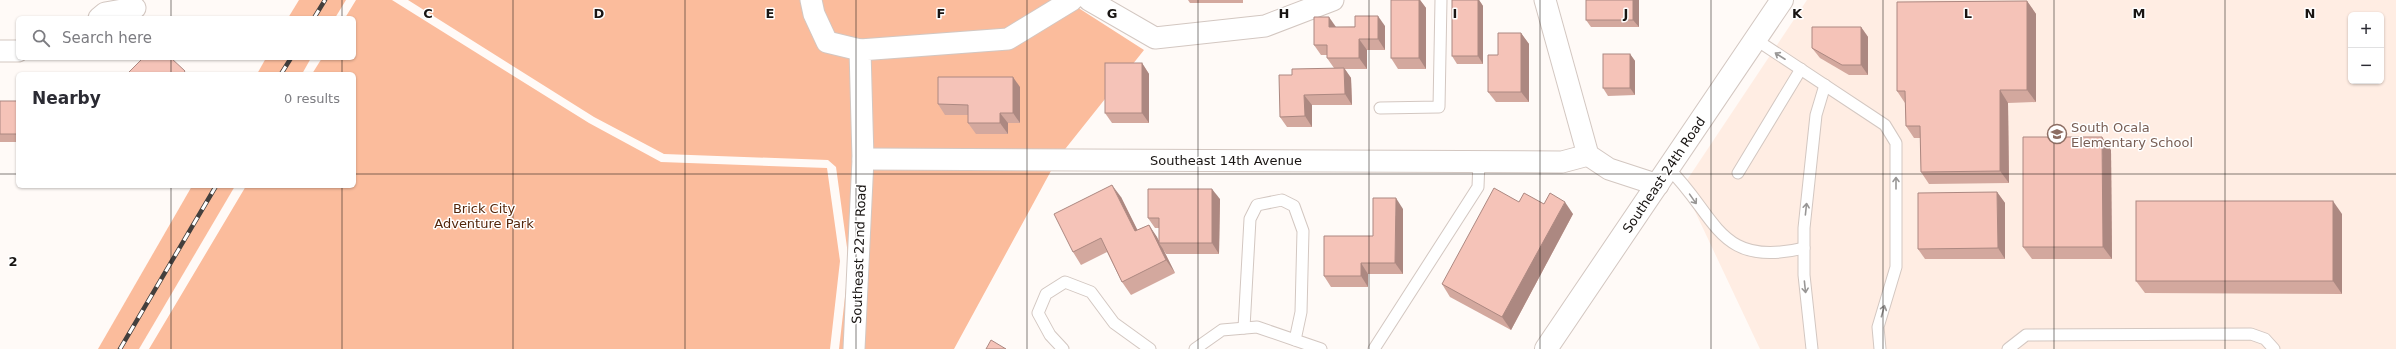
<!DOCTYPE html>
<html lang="en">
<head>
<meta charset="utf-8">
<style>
  body { margin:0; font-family:"DejaVu Sans",sans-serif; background:#f2f2f3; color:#2b2b33 }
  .controls { position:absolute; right:12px; top:12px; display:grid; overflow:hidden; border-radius:6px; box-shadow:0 1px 3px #0004 }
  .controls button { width:36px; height:36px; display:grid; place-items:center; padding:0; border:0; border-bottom:1px solid #e1e1e2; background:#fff; color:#2b2b33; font:20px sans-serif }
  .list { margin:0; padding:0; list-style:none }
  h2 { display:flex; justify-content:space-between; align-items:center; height:52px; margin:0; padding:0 16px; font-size:17px }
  h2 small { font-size:13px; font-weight:400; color:#7c7c81 }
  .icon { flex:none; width:22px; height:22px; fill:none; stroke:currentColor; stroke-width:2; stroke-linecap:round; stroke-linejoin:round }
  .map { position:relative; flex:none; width:2396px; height:349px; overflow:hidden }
  .search { position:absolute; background:#fff; box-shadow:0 1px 3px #0004; left:16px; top:16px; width:340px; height:44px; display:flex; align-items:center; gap:10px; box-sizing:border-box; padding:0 14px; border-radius:6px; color:#7c7c81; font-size:15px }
  .panel { position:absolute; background:#fff; box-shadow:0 1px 3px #0004; left:16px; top:72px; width:340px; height:116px; border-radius:6px }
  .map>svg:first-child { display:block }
  .education { fill:#ffede3; fill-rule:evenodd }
  .green { fill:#fbbc9c }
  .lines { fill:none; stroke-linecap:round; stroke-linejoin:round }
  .lane-casing { stroke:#d3c7c1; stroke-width:13 }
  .street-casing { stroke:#d3c7c1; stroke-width:23 }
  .secondary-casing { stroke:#d3c7c1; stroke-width:24 }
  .lane { stroke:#fff; stroke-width:11 }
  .street { stroke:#fff; stroke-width:21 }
  .secondary { stroke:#fff; stroke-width:22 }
  .rail-casing { stroke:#433f3d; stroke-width:4.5 }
  .rail { stroke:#fff; stroke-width:3; stroke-dasharray:9; stroke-linecap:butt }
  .wall { fill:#d3a89e }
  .shaded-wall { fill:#ac8881 }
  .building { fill:#f5c3b8; stroke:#ac8881 }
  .oneway { stroke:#989695 }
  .grid { fill:none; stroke:#191513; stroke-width:1; stroke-opacity:0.55 }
  .labels { text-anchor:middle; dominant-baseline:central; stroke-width:3; stroke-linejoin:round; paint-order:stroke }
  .education-label { font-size:13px; fill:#785e54; stroke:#fff; text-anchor:start }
  .street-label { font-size:13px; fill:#191513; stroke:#fff }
  .park-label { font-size:13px; fill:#53260b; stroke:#fff }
  .grid-label { font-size:13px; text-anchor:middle; font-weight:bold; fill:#191513; stroke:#fff; stroke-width:3; stroke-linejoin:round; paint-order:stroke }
</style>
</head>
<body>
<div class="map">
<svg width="2396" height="349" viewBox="0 0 2396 349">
  <rect width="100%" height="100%" fill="#fffaf7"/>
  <!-- education -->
  <path class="education" d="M1807,0H2396V349H1760L1683,186ZM2351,15H2381V81H2351Z"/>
  <!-- green -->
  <g class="green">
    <polygon points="299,0 346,0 335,18 288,18"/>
    <polygon points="356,0 392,0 589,123 661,162 827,168 840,261 830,349 149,349 246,186 354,186 354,74 312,74 322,58 354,58 354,18 345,18"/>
    <polygon points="408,0 1066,0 1144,50 1058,158 954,349 839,349 849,262 836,167 828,160 664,154 594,117"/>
    <polygon points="266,58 311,58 302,74 257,74"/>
    <polygon points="192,186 235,186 139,349 98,349"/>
  </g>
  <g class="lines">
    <defs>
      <g id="lane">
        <polyline points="1755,39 1885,125 1896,143 1896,267 1878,327 1880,349"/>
        <polyline points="1380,108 1439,107 1441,0"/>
        <path d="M1669,169C1717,216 1718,269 1804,248"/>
        <polyline points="1738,173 1801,69"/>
        <polyline points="1244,328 1250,219 1257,205 1282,200 1294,206 1303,231 1301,312 1295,340"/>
        <polyline points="1063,349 1050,335 1038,313 1046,294 1065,282 1091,292 1114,323 1150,349"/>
        <polyline points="1195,349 1222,330 1257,327 1321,349"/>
        <polyline points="1374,349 1478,187 1479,161"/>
        <polyline points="1812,349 1804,275 1804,228 1816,115 1825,85"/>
        <polyline points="2008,349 2026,335 2251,334 2265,339 2274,349"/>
      </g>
      <g id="street">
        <polyline points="811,0 814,14 827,42 860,50"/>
        <polyline points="1089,0 1155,38 1265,26 1333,0"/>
        <polyline points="1545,0 1588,155 1609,169 1658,185"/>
        <polyline points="99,18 105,13 135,8"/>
        <polyline points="0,51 18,51"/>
        <polyline points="863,159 1562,162 1588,155"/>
        <polyline points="854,349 863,159 860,50 1008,39 1072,0"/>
      </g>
      <polyline id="secondary" points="1546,349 1782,0"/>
    </defs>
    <!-- lane casing -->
    <use href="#lane" class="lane-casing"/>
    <!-- street casing -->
    <use href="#street" class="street-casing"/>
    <!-- secondary casing -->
    <use href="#secondary" class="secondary-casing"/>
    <!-- lane -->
    <use href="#lane" class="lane"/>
    <!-- street -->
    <use href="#street" class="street"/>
    <!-- secondary -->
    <use href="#secondary" class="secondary"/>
    <defs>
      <g id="rail">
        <polyline points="314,18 325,0"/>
        <polyline points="281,74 291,58"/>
        <polyline points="120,349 216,186"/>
      </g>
    </defs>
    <!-- rail casing -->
    <use href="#rail" class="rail-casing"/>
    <!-- rail -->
    <use href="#rail" class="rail"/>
  </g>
  <!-- wall -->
  <g class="wall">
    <polygon points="1188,0 1243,0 1243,3 1190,3"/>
    <polygon points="1391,0 1420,0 1426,8 1426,69 1398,69 1391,58"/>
    <polygon points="1452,0 1479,0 1483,6 1483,64 1457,64 1452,56"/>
    <polygon points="1639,0 1639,27 1591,27 1586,20"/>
    <polygon points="2027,1 2036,14 2036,102 2008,103 2009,183 1929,184 1921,172 1920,138 1914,138 1906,126 1905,103 1897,91"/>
    <polygon points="1385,26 1385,50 1367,50 1367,69 1345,69 1351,78 1352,105 1312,105 1312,127 1287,127 1280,117 1292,75 1334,68 1327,58 1327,55 1321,55 1314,45 1336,27"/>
    <polygon points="1861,27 1868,37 1868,75 1849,75 1820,58 1812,48"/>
    <polygon points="1521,33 1529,44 1529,102 1496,102 1488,92 1498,55"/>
    <polygon points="1630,54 1635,61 1635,95 1608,96 1603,88"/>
    <polygon points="1142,63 1149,74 1149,123 1112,123 1105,113"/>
    <polygon points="1020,87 1020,123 1008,123 1008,134 976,134 968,123 968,115 945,115 938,104"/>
    <polygon points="0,101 17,101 18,102 18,142 0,142"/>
    <polygon points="2111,150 2112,259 2032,259 2023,247"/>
    <polygon points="1997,192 2005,203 2005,259 1925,259 1918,249"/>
    <polygon points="1121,197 1137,230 1149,225 1159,241 1159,228 1155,228 1148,218 1220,199 1219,254 1166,254 1163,249 1175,273 1131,295 1122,282 1107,252 1081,265 1073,252"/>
    <polygon points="1519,202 1544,204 1573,214 1511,330 1450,297 1442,284"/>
    <polygon points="1403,209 1403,274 1368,274 1368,287 1331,287 1324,276 1373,236"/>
    <polygon points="2342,214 2342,294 2145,293 2136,281"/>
  </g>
  <!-- shaded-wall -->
  <g class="shaded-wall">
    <polygon points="1419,0 1420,0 1426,8 1426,69 1419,58"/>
    <polygon points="1478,0 1479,0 1483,6 1483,64 1478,56"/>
    <polygon points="1633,0 1639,0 1639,27 1633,20"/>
    <polygon points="2027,1 2036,14 2036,102 2027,90"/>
    <polygon points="1378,16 1385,26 1385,50 1378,39"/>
    <polygon points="1329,17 1336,27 1329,27"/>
    <polygon points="1861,27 1868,37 1868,75 1861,65"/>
    <polygon points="1521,33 1529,44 1529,102 1521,92"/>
    <polygon points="1359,39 1367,50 1367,69 1359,58"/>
    <polygon points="1630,54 1635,61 1635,95 1630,88"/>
    <polygon points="1142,63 1149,74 1149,123 1142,113"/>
    <polygon points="1344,68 1351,78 1352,105 1345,94"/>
    <polygon points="1013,77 1020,87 1020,123 1013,113"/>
    <polygon points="2000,90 2008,103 2009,183 2000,171"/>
    <polygon points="1304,95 1312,105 1312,127 1305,116"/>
    <polygon points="17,101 18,102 18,135 17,134"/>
    <polygon points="1000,113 1008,123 1008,134 1000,123"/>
    <polygon points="2102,137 2111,150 2112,259 2103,247"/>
    <polygon points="1112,185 1121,197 1144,243 1135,231"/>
    <polygon points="1212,189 1220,199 1219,254 1212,243"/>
    <polygon points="1997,192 2005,203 2005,259 1998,248"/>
    <polygon points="1396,198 1403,209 1403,274 1395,263"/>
    <polygon points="2333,201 2342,214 2342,294 2333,281"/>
    <polygon points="1565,202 1573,214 1511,330 1502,317"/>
    <polygon points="1149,225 1157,237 1160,243 1159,243 1163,249 1175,273 1166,260"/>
    <polygon points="1361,263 1368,274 1368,287 1361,276"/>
  </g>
  <!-- building -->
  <g class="building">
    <rect x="1391" y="0" width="28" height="58"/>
    <rect x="1452" y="0" width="26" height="56"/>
    <rect x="1586" y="0" width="47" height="20"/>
    <polygon points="2027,1 2027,90 2000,90 2000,171 1921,172 1920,126 1906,126 1905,91 1897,91 1897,2"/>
    <polygon points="1355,16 1378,16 1378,39 1359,39 1359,58 1327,58 1327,45 1314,45 1314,17 1329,17 1329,27 1355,27"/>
    <polygon points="1812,27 1861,27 1861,65 1842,65 1812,48"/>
    <polygon points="1498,33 1521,33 1521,92 1488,92 1488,55 1498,55"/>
    <rect x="1603" y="54" width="27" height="34"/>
    <polygon points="143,58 171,58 185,71 183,74 127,74"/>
    <rect x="1105" y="63" width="37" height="50"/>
    <polygon points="1344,68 1345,94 1304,95 1305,116 1280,117 1279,75 1292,75 1292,69"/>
    <polygon points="938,77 1013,77 1013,113 1000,113 1000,123 968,123 968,105 938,104"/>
    <rect x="0" y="101" width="17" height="33"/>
    <polygon points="2023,137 2102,137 2103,247 2023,247"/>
    <polygon points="1112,185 1135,231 1149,225 1166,260 1122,282 1101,238 1073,252 1054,214"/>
    <polygon points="1494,188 1519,202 1524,193 1544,204 1550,193 1565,202 1502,317 1442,284"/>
    <polygon points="1148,189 1212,189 1212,243 1159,243 1159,218 1148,218"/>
    <polygon points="1997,192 1998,248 1918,249 1918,193"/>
    <polygon points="1373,198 1396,198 1395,263 1361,263 1361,276 1324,276 1324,236 1373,236"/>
    <rect x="2136" y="201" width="197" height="80"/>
    <polygon points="991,340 1006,349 986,349"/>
  </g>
  <!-- one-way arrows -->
  <defs><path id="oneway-shaft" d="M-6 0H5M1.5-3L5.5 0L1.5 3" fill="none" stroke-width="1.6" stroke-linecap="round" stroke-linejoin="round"/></defs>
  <g class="oneway">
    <use href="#oneway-shaft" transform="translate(1780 56) rotate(-147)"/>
    <use href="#oneway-shaft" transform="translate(1896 183) rotate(-90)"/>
    <use href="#oneway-shaft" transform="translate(1693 199) rotate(55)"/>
    <use href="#oneway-shaft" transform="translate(1806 209) rotate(-84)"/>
    <use href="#oneway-shaft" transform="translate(1805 287) rotate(84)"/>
    <use href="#oneway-shaft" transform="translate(1883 311) rotate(-74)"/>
  </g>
  <!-- grid -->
  <path class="grid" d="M171,0V18M342,0V18M513,0V349M685,0V349M856,0V349M1027,0V349M1198,0V349M1369,0V349M1540,0V349M1711,0V349M1883,0V349M2054,0V349M2225,0V349M171,58V74M342,58V74M0,174H18M354,174H2396M171,186V349M342,186V349"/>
  <!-- icons -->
  <defs>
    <symbol id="school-ring" viewBox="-11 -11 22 22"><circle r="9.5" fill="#fff" stroke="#8d6e63" stroke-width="1.5"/><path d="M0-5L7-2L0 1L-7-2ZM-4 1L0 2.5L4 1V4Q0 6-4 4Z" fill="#8d6e63"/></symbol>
  </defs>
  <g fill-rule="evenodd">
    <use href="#school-ring" x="2046" y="123" width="22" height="22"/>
  </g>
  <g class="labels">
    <!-- education labels -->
    <g class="education-label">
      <text x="2071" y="127">South Ocala<tspan x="2071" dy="15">Elementary School</tspan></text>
    </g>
    <!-- street labels -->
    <g class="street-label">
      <text x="1226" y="160">Southeast 14th Avenue</text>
      <text transform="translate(1664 175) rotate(-56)">Southeast 24th Road</text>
      <text transform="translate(859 254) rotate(-88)">Southeast 22nd Road</text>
    </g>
    <!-- park labels -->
    <g class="park-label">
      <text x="484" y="208">Brick City<tspan x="484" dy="15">Adventure Park</tspan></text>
    </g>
  </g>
  <g class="grid-label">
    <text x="428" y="18">C</text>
    <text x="599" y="18">D</text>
    <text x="770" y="18">E</text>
    <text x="941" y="18">F</text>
    <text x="1112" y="18">G</text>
    <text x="1284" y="18">H</text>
    <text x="1455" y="18">I</text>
    <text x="1626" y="18">J</text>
    <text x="1797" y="18">K</text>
    <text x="1968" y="18">L</text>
    <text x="2139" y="18">M</text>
    <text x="2310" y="18">N</text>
    <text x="13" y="266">2</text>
  </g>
</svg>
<div class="controls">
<button>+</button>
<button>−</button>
</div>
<div class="search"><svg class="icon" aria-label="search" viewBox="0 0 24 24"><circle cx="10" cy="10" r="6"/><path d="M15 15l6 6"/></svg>Search here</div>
<section class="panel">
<h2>Nearby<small>0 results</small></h2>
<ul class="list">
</ul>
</section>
</div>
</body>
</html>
